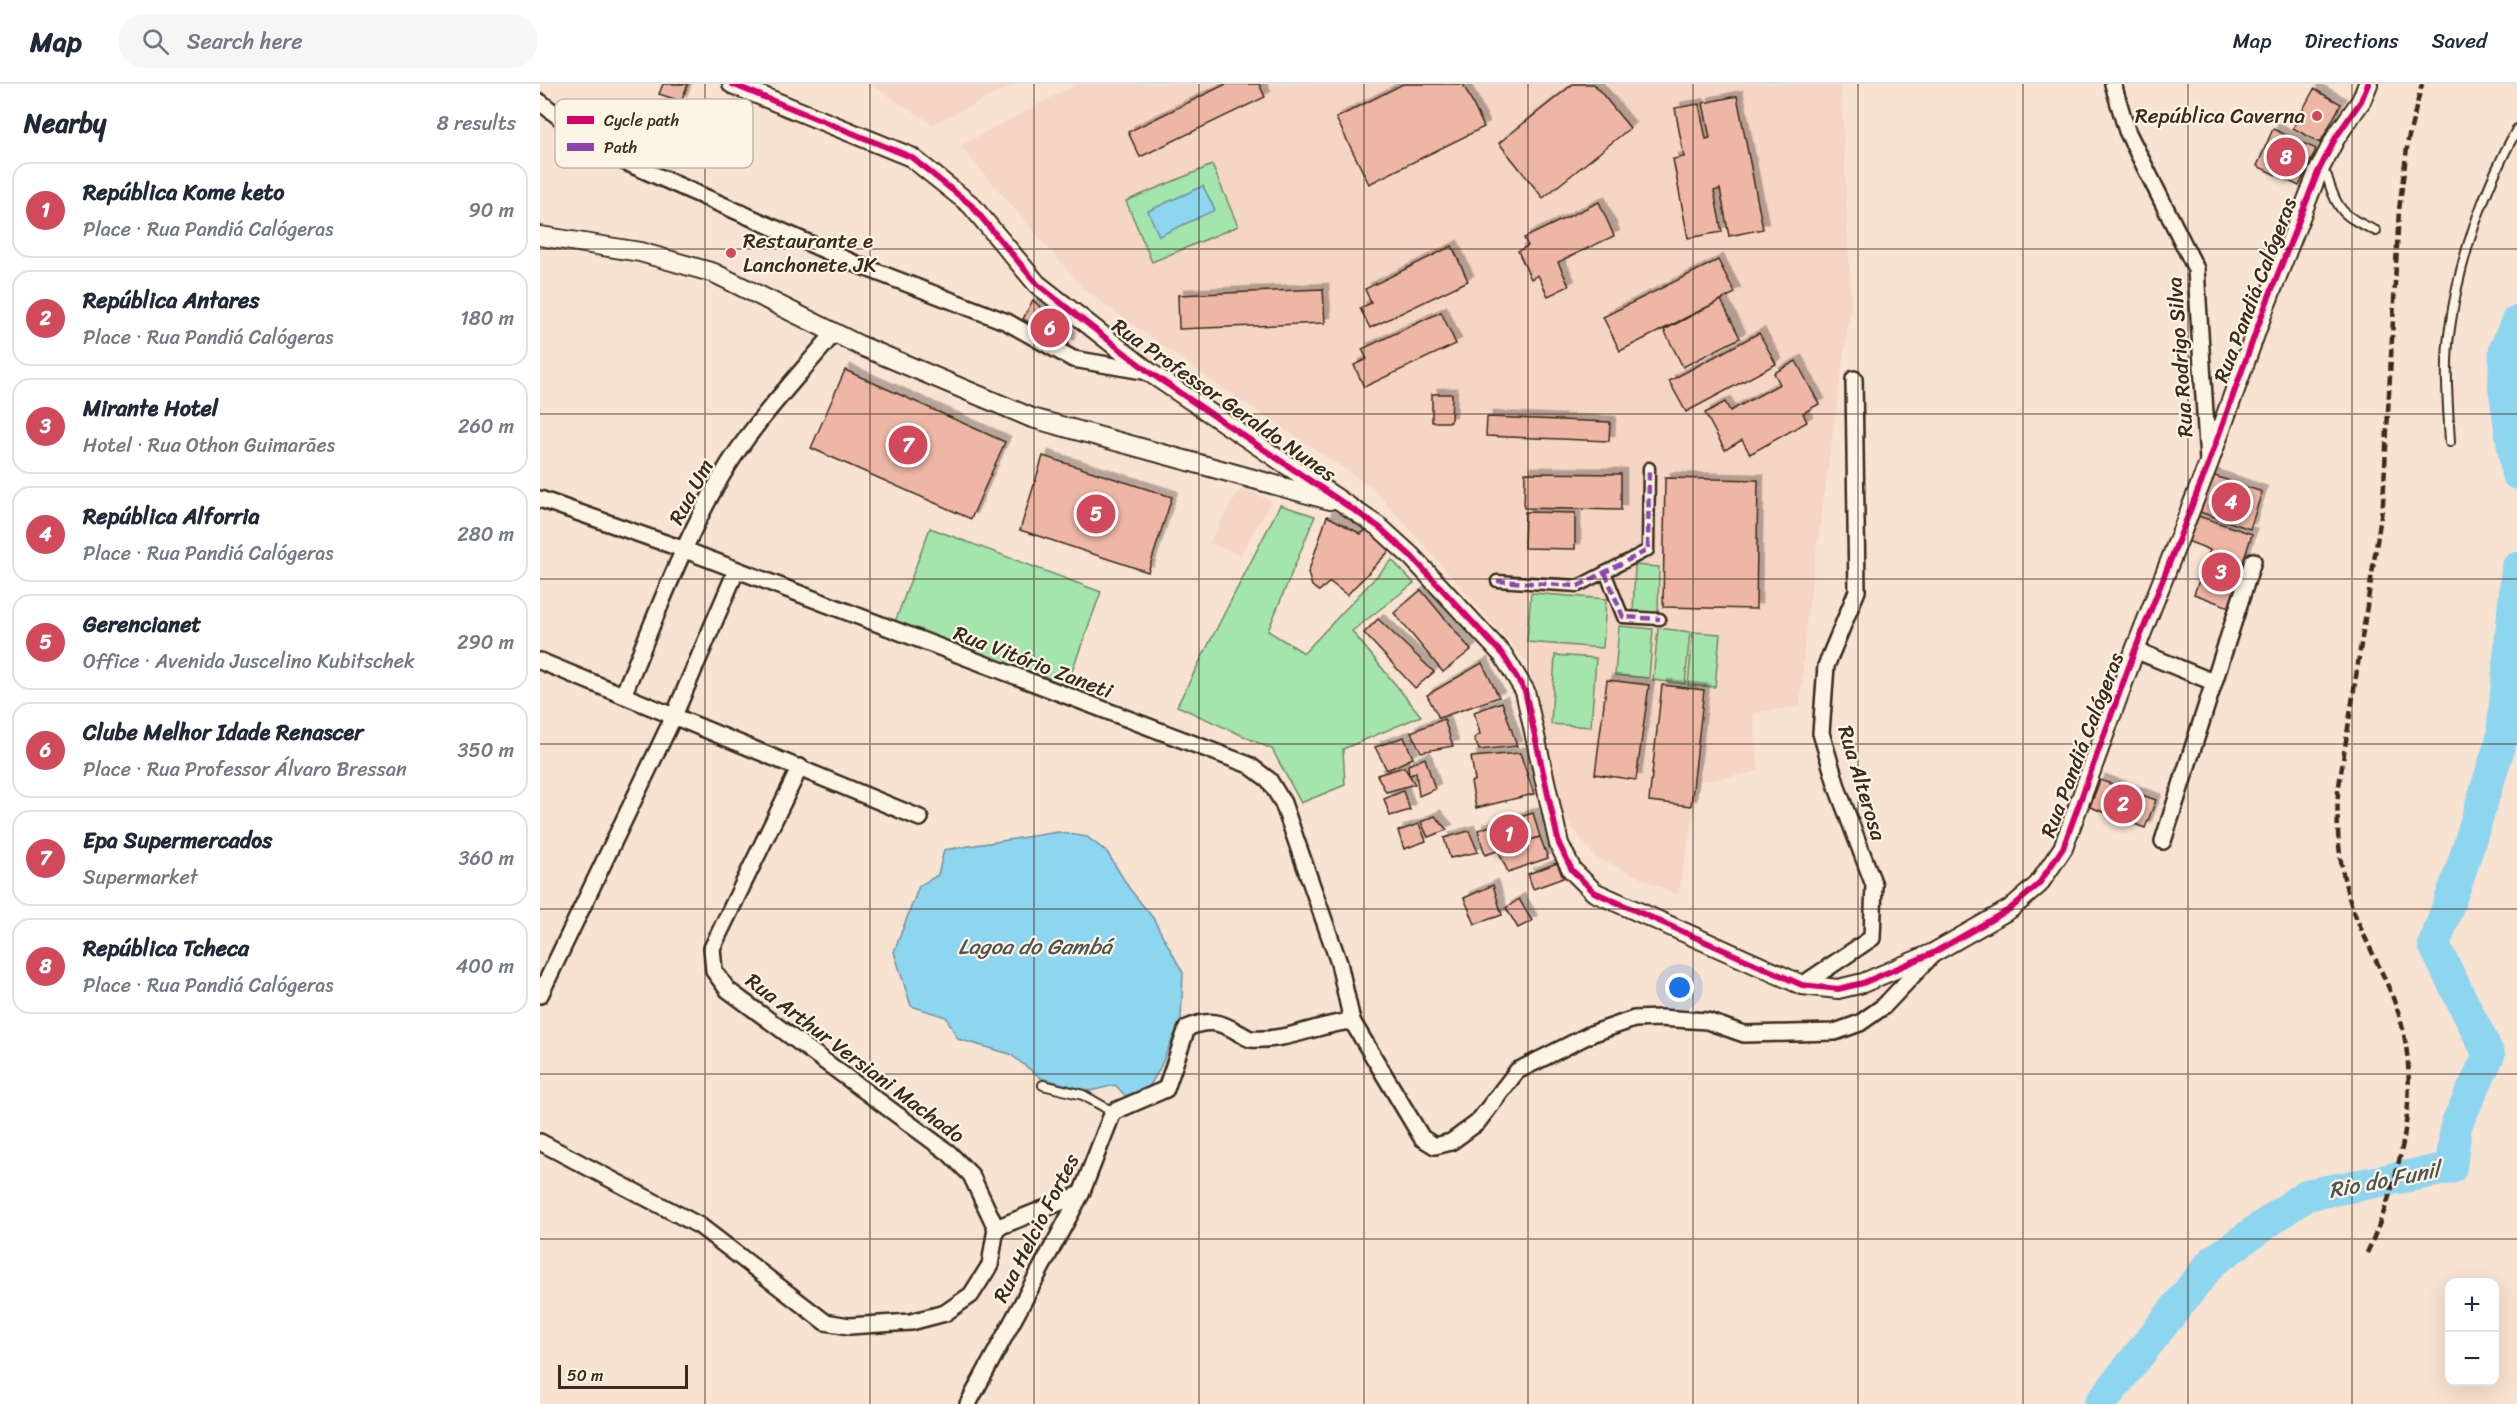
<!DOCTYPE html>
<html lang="en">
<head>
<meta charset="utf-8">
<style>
  body { margin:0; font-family:Sriracha,sans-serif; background:#f6f6f7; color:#1f2937 }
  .controls { position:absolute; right:18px; bottom:18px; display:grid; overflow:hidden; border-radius:12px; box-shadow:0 6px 24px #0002 }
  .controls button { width:54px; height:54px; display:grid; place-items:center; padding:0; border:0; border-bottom:2px solid #e0e1e3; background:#fff; color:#1f2937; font:30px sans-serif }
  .scale { position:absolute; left:18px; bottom:15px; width:130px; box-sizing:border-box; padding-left:6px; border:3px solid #3b2a1e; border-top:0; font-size:16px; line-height:21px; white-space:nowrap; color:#3b2a1e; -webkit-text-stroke:4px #fcf5e5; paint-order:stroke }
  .you { position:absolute; left:1140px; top:904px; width:21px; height:21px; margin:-15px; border:4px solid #fff; border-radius:50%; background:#1a73e8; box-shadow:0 0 0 9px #1a73e833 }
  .badge { display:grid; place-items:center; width:39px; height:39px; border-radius:50%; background:#d1495b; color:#fff; font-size:20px; font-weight:700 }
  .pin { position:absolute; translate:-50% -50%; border:3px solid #fff; box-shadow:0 2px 6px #0006 }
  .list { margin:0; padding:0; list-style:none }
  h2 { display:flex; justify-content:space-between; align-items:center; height:78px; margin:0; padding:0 24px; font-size:26px }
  h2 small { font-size:20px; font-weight:400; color:#747a83 }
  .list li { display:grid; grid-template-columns:39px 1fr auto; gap:18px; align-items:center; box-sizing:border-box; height:96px; margin:0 12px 12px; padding:0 12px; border:2px solid #e0e1e3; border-radius:18px }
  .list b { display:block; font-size:22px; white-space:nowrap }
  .list p { margin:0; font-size:20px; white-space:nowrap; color:#747a83 }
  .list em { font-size:20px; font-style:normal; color:#747a83 }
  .icon { flex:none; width:33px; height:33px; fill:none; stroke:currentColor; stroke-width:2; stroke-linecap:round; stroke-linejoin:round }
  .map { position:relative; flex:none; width:1977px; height:1320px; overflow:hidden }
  header { display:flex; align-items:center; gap:36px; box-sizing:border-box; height:84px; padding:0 30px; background:#fff; border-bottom:2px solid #e0e1e3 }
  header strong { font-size:28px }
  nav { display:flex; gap:33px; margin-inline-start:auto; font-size:21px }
  .search { width:420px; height:54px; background:#f6f6f7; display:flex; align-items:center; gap:15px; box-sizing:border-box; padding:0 21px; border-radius:33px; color:#747a83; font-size:22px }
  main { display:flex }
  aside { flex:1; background:#fff }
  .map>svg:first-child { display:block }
  .built { fill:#f5d5c4 }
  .green { fill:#a4e4ad; stroke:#708766; stroke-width:1.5 }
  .water { fill:#8ed5f0; stroke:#6d919c; stroke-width:1.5 }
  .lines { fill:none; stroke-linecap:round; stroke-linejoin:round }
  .river { stroke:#8ed5f0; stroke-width:32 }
  .building { fill:#eeb6a5; stroke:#3b2a1e; stroke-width:1.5; filter:url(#shadow) }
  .service-casing { stroke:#3b2a1e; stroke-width:12 }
  .pedestrian-casing { stroke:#3b2a1e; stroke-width:15 }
  .minor-casing { stroke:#3b2a1e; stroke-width:20 }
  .tertiary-casing { stroke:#3b2a1e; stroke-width:22 }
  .service { stroke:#fcf5e5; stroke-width:8 }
  .pedestrian { stroke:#fcf5e5; stroke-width:10 }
  .minor { stroke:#fcf5e5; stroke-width:15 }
  .tertiary { stroke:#fcf5e5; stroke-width:18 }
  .rail { stroke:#3b2a1e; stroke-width:4.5; stroke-dasharray:9 4.5; stroke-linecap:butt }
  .quiet { stroke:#8e44ad; stroke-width:4.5; stroke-dasharray:9 4.5; stroke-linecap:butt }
  .cycleway-casing { stroke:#fcf5e5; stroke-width:10 }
  .cycleway { stroke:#d6006c; stroke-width:6 }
  .grid { fill:none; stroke:#3b2a1e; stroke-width:1.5; stroke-opacity:0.55 }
  .poi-dot { fill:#d1495b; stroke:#fcf5e5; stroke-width:2 }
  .labels { text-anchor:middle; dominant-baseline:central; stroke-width:4.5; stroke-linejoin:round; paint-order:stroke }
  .poi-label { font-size:21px; fill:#3b2a1e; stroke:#fcf5e5; text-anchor:end }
  .street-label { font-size:21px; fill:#3b2a1e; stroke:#fcf5e5 }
  .water-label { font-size:22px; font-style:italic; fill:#505552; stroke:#fcf5e5 }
  .key { fill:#fcf5e5; stroke:#c2b8a9; stroke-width:1.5 }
  .key-label { font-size:16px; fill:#3b2a1e }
</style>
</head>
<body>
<header>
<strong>Map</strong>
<div class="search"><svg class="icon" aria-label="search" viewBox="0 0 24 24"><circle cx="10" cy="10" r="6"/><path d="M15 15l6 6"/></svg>Search here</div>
<nav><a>Map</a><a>Directions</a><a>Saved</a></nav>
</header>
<main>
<aside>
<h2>Nearby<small>8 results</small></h2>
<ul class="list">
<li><span class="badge">1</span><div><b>República Kome keto</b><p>Place · Rua Pandiá Calógeras</p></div><em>90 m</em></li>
<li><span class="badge">2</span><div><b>República Antares</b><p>Place · Rua Pandiá Calógeras</p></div><em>180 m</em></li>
<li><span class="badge">3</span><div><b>Mirante Hotel</b><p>Hotel · Rua Othon Guimarães</p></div><em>260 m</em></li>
<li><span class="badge">4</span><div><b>República Alforria</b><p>Place · Rua Pandiá Calógeras</p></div><em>280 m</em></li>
<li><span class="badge">5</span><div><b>Gerencianet</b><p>Office · Avenida Juscelino Kubitschek</p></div><em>290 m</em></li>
<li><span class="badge">6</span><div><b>Clube Melhor Idade Renascer</b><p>Place · Rua Professor Álvaro Bressan</p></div><em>350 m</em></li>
<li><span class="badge">7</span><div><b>Epa Supermercados</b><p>Supermarket</p></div><em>360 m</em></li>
<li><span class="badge">8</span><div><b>República Tcheca</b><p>Place · Rua Pandiá Calógeras</p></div><em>400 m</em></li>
</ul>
</aside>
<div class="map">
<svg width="1977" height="1320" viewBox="0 0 1977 1320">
  <defs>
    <filter id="shadow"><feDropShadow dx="5.5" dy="-5.5" stdDeviation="0" flood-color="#0004"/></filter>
  </defs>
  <rect width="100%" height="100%" fill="#f8e2d2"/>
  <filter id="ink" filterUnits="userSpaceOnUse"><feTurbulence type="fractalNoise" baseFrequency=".0167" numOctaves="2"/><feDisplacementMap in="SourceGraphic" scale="12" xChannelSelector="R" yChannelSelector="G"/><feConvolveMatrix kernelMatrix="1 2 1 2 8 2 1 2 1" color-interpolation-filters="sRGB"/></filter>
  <g filter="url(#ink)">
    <!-- built -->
    <g class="built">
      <polygon points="330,0 476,0 393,40"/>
      <polygon points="537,0 1301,0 1311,220 1266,540 1260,622 1213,629 1219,687 1160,698 1138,811 1055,773 1015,720 989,580 832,403 672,297 544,205 420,62"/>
      <polygon points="701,404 732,417 700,471 669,459"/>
    </g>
    <!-- green -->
    <g class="green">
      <polygon points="672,81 698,142 612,178 586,117"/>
      <polygon points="740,421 775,432 728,547 764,569 852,476 874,499 812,547 881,632 803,665 805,701 761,719 732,665 637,622"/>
      <polygon points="390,444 561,508 526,603 355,538"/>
      <polygon points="1095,481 1119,483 1118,530 1093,529"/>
      <polygon points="991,509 1066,515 1063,564 987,558"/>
      <polygon points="1079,542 1113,545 1109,594 1075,591"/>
      <polygon points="1118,544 1150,548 1145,600 1113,596"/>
      <polygon points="1153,548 1180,550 1175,603 1148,601"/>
      <polygon points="1015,571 1056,574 1051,643 1011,640"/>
    </g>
    <!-- water -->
    <g class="water">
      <polygon points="663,102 675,126 619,152 608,127"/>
      <polygon points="518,748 547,753 567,768 589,804 613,834 643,889 641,935 619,986 609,1003 586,1012 575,1001 550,1007 501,994 470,970 418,955 406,933 371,922 354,868 379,802 398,791 404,766"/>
    </g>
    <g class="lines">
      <!-- river -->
      <g class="river">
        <polyline points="1977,237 1965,265 1964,303 1977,390"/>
        <polyline points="1560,1320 1672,1178 1766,1111 1911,1084 1916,1041 1949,971 1894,861 1920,789 1962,654 1977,484"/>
      </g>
    </g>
    <!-- building -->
    <g class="building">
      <polygon points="123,0 148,0 141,17 119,10"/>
      <polygon points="686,0 719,0 725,13 600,73 588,48"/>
      <polygon points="863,0 923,0 944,43 829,100 796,34"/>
      <polygon points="1033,0 1054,0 1090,44 1003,114 959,59"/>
      <polygon points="1774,5 1801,20 1780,59 1753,44"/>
      <polygon points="1197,12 1223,145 1189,152 1180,105 1174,107 1182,148 1148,154 1133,75 1144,73 1135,24 1159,20 1166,55 1170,54 1163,19"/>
      <polygon points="1733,45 1776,65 1759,102 1717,82"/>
      <polygon points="1059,118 1074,152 1018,178 1029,202 1008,212 998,191 991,195 978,167 988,162 984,154"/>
      <polygon points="912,162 928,197 830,244 820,224 831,219 825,205"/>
      <polygon points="1178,176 1195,209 1080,267 1063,233"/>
      <polygon points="783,205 785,239 639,245 638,211"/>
      <polygon points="493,216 530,253 528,261 483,235"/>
      <polygon points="1181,216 1200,254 1143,283 1124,246"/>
      <polygon points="901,228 916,260 824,303 814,281 827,275 822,265"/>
      <polygon points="1219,249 1236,280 1146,328 1129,297"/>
      <polygon points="1256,277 1279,320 1263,329 1267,338 1210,370 1202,356 1185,366 1165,329 1185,318 1190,327 1240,300 1234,289"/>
      <polygon points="305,286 465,358 431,435 271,364"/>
      <polygon points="892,310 912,310 911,338 892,338"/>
      <polygon points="947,333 1070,338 1069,357 946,352"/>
      <polygon points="503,372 632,413 608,488 480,446"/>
      <polygon points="985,389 1081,390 1081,426 984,424"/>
      <polygon points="1672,391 1722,408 1710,445 1660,428"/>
      <polygon points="1125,394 1218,396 1216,525 1123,523"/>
      <polygon points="985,428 1035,429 1035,465 984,464"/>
      <polygon points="1655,431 1712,450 1689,523 1654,510 1670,466 1645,456"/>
      <polygon points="787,432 821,450 827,445 852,464 807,511 790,498 779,507 772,502 768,489"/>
      <polygon points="881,506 931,566 903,588 854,529"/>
      <polygon points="838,535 894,588 875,604 824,549"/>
      <polygon points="942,579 959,613 899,634 887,611"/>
      <polygon points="1067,596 1109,601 1096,696 1055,690"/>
      <polygon points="1122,601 1164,606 1151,722 1109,717"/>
      <polygon points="962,618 977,662 939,666 934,654 940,650 934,628"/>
      <polygon points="904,635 913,662 881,668 871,648"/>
      <polygon points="864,653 873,674 847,686 835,663"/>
      <polygon points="980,669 994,710 936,724 931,698 935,696 931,673"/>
      <polygon points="885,674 895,705 879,712 876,688 869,692 868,681"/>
      <polygon points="864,683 875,700 846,708 837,691"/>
      <polygon points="1560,696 1616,716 1605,744 1550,723"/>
      <polygon points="863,707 870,726 850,732 844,715"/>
      <polygon points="993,729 1000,753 945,771 938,746"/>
      <polygon points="895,732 907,746 888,753 881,738"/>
      <polygon points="879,740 886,757 864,765 858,747"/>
      <polygon points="929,747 938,768 910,774 904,754"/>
      <polygon points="1000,753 1008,774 968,788 958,766"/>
      <polygon points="1017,779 1023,794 993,805 988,790"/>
      <polygon points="953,801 962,831 935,840 924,814"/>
      <polygon points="979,815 992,837 978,844 966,824"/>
    </g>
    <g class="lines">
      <defs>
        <g id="service">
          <path d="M1779,89L1787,92C1797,128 1804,132 1836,147"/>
          <path d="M1910,358C1908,320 1904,281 1910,244C1919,175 1944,105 1977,45"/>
          <polyline points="503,1001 543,1011 573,1028"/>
        </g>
        <g id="pedestrian">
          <polyline points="1065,488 1083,533 1120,535"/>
          <polyline points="957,497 1038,502 1108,466 1109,384"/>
        </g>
        <g id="minor">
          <polyline points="1573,0 1587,47 1656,185 1668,377"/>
          <polyline points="0,18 65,69 316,180 467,238 533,275 609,288"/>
          <polyline points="0,415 145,466 709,681 729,696 743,719 799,879 812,937"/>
          <polyline points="1595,566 1673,598"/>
          <polyline points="0,577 380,734"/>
          <path d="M83,611C114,538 141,462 181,393C211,341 256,295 294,249"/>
          <polyline points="1623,757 1713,477"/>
          <polyline points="1262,901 1332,854 1334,801 1298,706 1281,649 1286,582 1317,507 1314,295"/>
          <polyline points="0,911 133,634 196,487"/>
          <polyline points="0,1058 160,1142 285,1238 309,1242 371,1238 405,1229 431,1211 450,1181 456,1144 431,1091 409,1069 188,906 174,887 172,864 260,683"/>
          <polyline points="456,1144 541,1110"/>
          <path d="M428,1320L541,1110L573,1028L626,1005L647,944C667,935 680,937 699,949C703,951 707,954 711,955C746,958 778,940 812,937L882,1054L895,1062L911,1058L937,1039L977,987L1051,950L1094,935L1120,934L1167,937L1204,950L1295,948L1320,939L1344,922L1393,870"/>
        </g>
        <g id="tertiary">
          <polyline points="192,0 371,73 431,121 497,200 609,288 839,443 872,473 963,571 985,607 1019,760 1032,786 1054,808 1262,901 1298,905 1323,899 1393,869 1470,825 1498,801 1523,764 1595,566 1668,381 1723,228 1778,88 1796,53 1821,17 1828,0"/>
          <polyline points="0,152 100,168 174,189 319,261 492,334 790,416"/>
        </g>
      </defs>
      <!-- service casing -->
      <use href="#service" class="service-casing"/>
      <!-- pedestrian casing -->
      <use href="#pedestrian" class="pedestrian-casing"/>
      <!-- minor casing -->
      <use href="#minor" class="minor-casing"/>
      <!-- tertiary casing -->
      <use href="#tertiary" class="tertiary-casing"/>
      <!-- service -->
      <use href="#service" class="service"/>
      <!-- pedestrian -->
      <use href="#pedestrian" class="pedestrian"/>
      <!-- minor -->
      <use href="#minor" class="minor"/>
      <!-- tertiary -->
      <use href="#tertiary" class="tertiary"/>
      <!-- rail -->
      <path class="rail" d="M1827,1169C1859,1099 1882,1011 1860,934C1850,901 1832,870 1818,838C1800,797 1796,752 1798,708L1843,419L1859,126L1868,56L1882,0"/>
      <!-- quiet -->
      <g class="quiet">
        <polyline points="1065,488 1083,533 1120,535"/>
        <polyline points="957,497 1038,502 1108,466 1109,384"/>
      </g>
      <defs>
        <polyline id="cycleway" points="192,0 371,73 431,121 497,200 609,288 839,443 872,473 963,571 985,607 1019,760 1032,786 1054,808 1262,901 1298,905 1323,899 1393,869 1470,825 1498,801 1523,764 1595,566 1668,381 1723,228 1778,88 1796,53 1821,17 1828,0"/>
      </defs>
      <!-- cycleway casing -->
      <use href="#cycleway" class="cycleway-casing"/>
      <!-- cycleway -->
      <use href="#cycleway" class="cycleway"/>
    </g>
  </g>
  <!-- grid -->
  <path class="grid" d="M165,0V1320M330,0V1320M494,0V1320M659,0V1320M824,0V1320M988,0V1320M1153,0V1320M1318,0V1320M1483,0V1320M1648,0V1320M1812,0V1320M0,165H1977M0,330H1977M0,495H1977M0,660H1977M0,825H1977M0,990H1977M0,1155H1977"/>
  <!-- markers -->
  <g class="poi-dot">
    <circle cx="1777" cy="32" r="6"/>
    <circle cx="191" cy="169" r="6"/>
  </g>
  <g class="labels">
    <!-- poi labels -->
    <g class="poi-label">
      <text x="1765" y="32">República Caverna</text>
      <text x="203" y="157" text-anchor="start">Restaurante e<tspan x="203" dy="24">Lanchonete JK</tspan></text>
    </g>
    <!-- street labels -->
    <g class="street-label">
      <text transform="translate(1715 206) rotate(-69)">Rua Pandiá Calógeras</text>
      <text transform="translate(1640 273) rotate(-94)">Rua Rodrigo Silva</text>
      <text transform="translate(684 316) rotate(35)">Rua Professor Geraldo Nunes</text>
      <text transform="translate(151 408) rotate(-62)">Rua Um</text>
      <text transform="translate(493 578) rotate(21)">Rua Vitório Zaneti</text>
      <text transform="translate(1542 661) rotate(-69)">Rua Pandiá Calógeras</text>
      <text transform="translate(1322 699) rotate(73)">Rua Alterosa</text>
      <text transform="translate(315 974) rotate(37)">Rua Arthur Versiani Machado</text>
      <text transform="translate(496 1144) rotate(-63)">Rua Helcio Fortes</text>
    </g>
    <!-- water labels -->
    <g class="water-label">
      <text x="495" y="862">Lagoa do Gambá</text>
      <text transform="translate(1844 1096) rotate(-11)">Rio do Funil</text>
    </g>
  </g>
  <!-- legend -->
  <rect x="15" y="15" width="198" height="69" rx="9" class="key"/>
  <rect x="27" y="32" width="27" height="8" fill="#d6006c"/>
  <rect x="27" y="59" width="27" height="8" fill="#8e44ad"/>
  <g class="key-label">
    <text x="64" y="42">Cycle path</text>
    <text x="64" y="69">Path</text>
  </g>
</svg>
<div class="controls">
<button>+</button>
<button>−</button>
</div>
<div class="scale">50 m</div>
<div class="you"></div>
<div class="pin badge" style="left:969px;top:750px">1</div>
<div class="pin badge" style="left:1583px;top:720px">2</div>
<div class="pin badge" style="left:1681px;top:488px">3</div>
<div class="pin badge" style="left:1691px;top:418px">4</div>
<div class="pin badge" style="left:556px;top:430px">5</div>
<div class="pin badge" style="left:510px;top:244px">6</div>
<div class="pin badge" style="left:368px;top:361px">7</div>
<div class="pin badge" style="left:1746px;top:73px">8</div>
</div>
</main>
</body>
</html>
